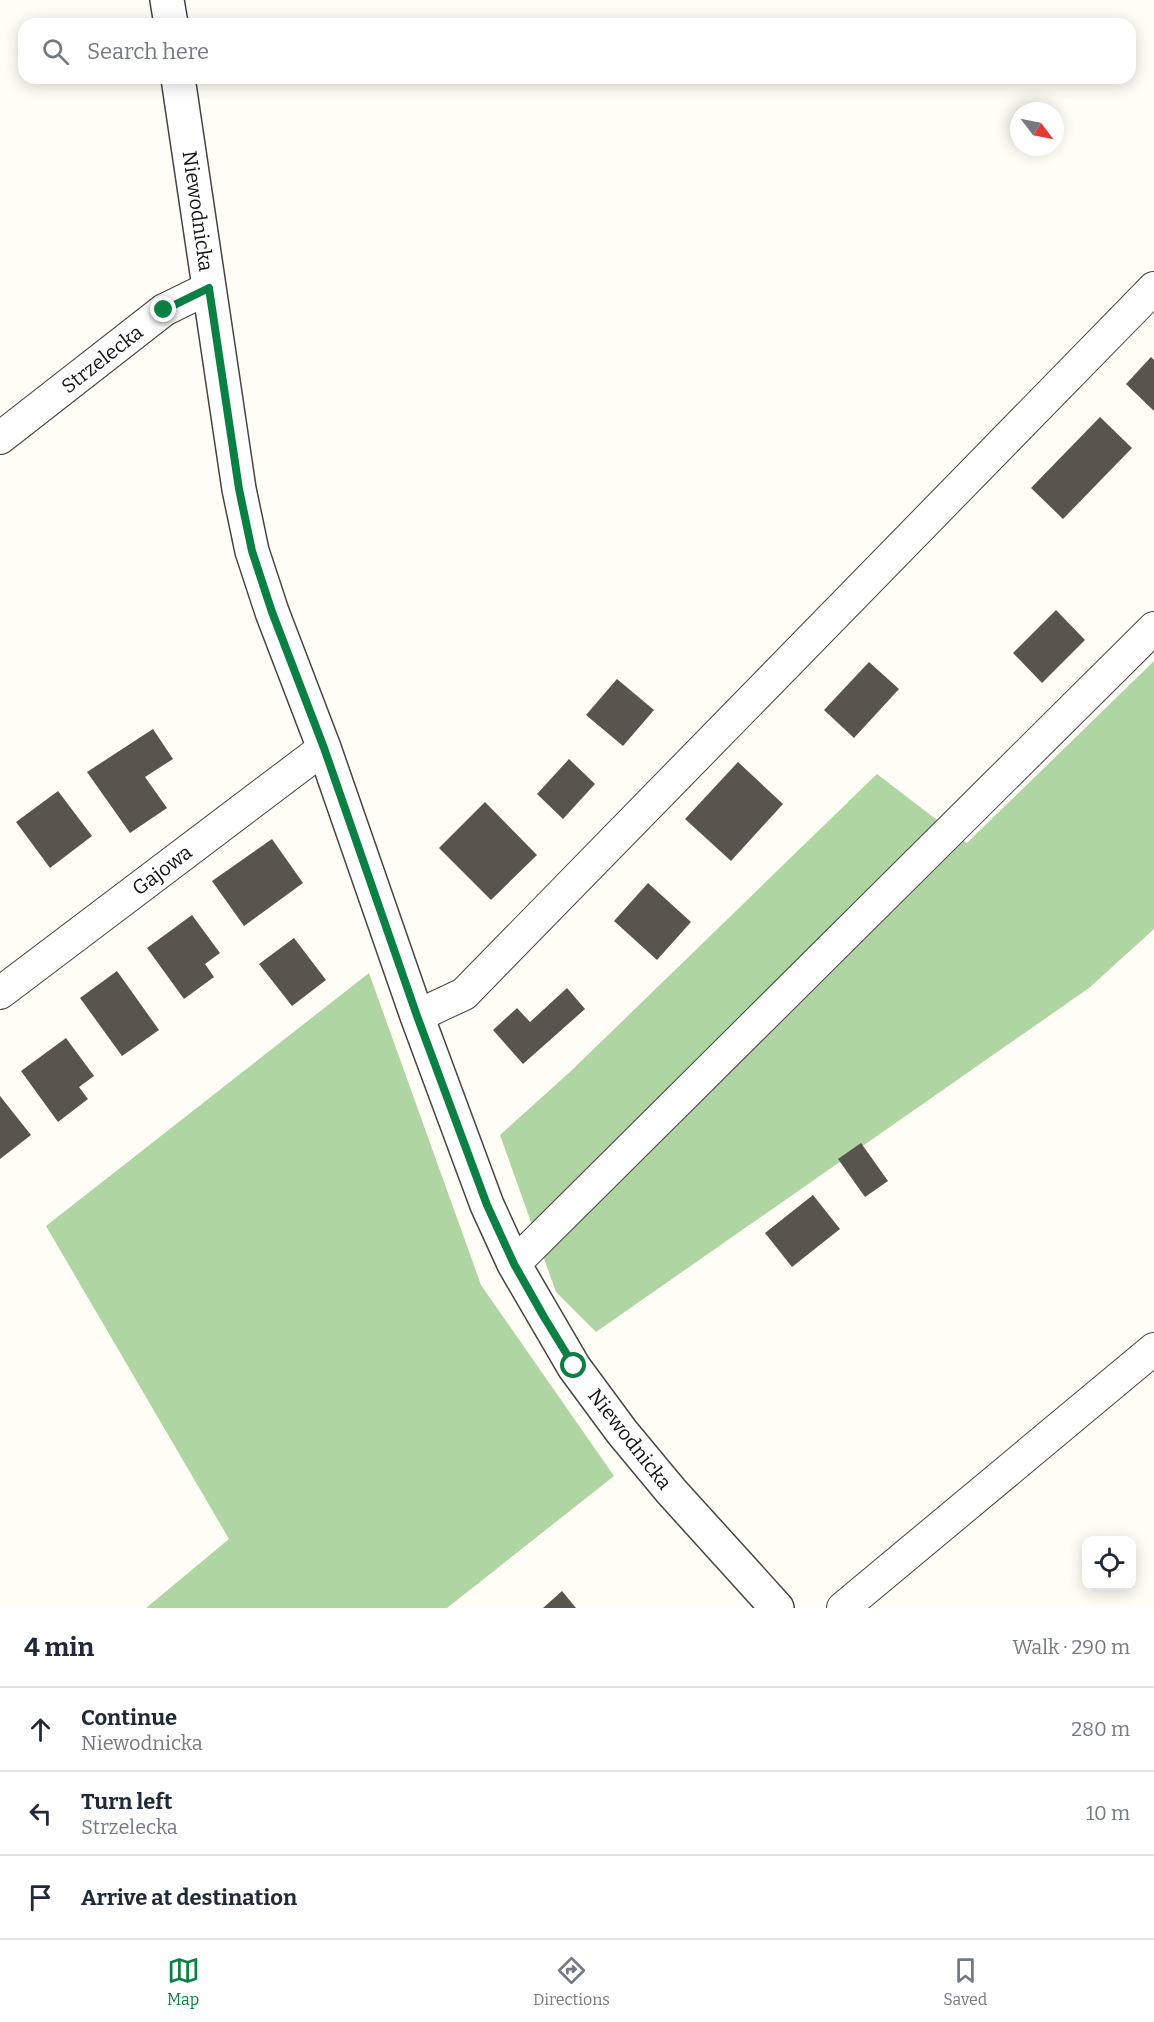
<!DOCTYPE html>
<html lang="en">
<head>
<meta charset="utf-8">
<style>
  body { margin:0; font-family:Bitter,serif; background:#f2f2f3; color:#1f2937 }
  .controls { position:absolute; right:18px; bottom:18px; display:grid; overflow:hidden; border-radius:12px; box-shadow:0 3px 15px #0003 }
  .controls button { width:54px; height:54px; display:grid; place-items:center; padding:0; border:0; border-bottom:2px solid #e0e1e3; background:#fff; color:#1f2937; font:30px sans-serif }
  .compass { position:absolute; left:1010px; top:102px; width:54px; height:54px; border-radius:50%; background:#fff; box-shadow:0 3px 15px #0003; rotate:122deg }
  .stop { position:absolute; width:18px; height:18px; margin:-14px; border:4px solid #0b8043; border-radius:50%; background:#fff }
  .stop.end { background:#0b8043; border-color:#fff; box-shadow:0 2px 6px #0008 }
  .list { margin:0; padding:0; list-style:none }
  h2 { display:flex; justify-content:space-between; align-items:center; height:78px; margin:0; padding:0 24px; font-size:26px }
  h2 small { font-size:20px; font-weight:400; color:#747a83 }
  .list li { display:grid; grid-template-columns:39px 1fr auto; gap:18px; align-items:center; box-sizing:border-box; height:84px; padding:0 24px; border-top:2px solid #e0e1e3 }
  .list b { display:block; font-size:22px; white-space:nowrap }
  .list p { margin:0; font-size:20px; white-space:nowrap; color:#747a83 }
  .list em { font-size:20px; font-style:normal; color:#747a83 }
  .icon { flex:none; width:33px; height:33px; fill:none; stroke:currentColor; stroke-width:2; stroke-linecap:round; stroke-linejoin:round }
  .map { position:relative; flex:none; width:1154px; height:1608px; overflow:hidden }
  .search { position:absolute; background:#fff; box-shadow:0 3px 15px #0003; left:18px; right:18px; top:18px; height:66px; display:flex; align-items:center; gap:15px; box-sizing:border-box; padding:0 21px; border-radius:18px; color:#747a83; font-size:22px }
  .sheet { height:330px; background:#fff }
  nav { display:flex; justify-content:space-around; align-items:center; box-sizing:border-box; height:84px; border-top:2px solid #e0e1e3; background:#fff; font-size:16px; color:#747a83 }
  nav a { display:grid; justify-items:center; gap:3px }
  nav .on { color:#0b8043 }
  .map>svg:first-child { display:block }
  .forest { fill:#afd5a2 }
  .building { fill:#58544e }
  .lines { fill:none; stroke-linecap:round; stroke-linejoin:round }
  .minor-casing { stroke:#444; stroke-width:34 }
  .tertiary-casing { stroke:#444; stroke-width:36 }
  .minor { stroke:#fff; stroke-width:32 }
  .tertiary { stroke:#fff; stroke-width:33 }
  .route { stroke:#0b8043; stroke-width:8 }
  .labels { text-anchor:middle; dominant-baseline:central; stroke-width:6; stroke-linejoin:round; paint-order:stroke }
  .street-label { font-size:20px; fill:#111; stroke:#fff }
</style>
</head>
<body>
<div class="map">
<svg width="1154" height="1608" viewBox="0 0 1154 1608">
  <rect width="100%" height="100%" fill="#fefef6"/>
  <!-- forest -->
  <g class="forest">
    <polygon points="1154,661 1154,929 1089,988 596,1332 556,1292 500,1135 571,1071 877,774 967,843"/>
    <polygon points="369,973 481,1285 614,1476 447,1608 146,1608 229,1539 46,1226"/>
  </g>
  <!-- building -->
  <g class="building">
    <polygon points="1151,357 1154,360 1154,411 1126,384"/>
    <polygon points="1100,417 1132,448 1063,519 1031,488"/>
    <polygon points="1056,610 1085,640 1042,683 1013,653"/>
    <polygon points="869,662 899,689 854,738 824,710"/>
    <polygon points="617,679 654,710 623,746 586,715"/>
    <polygon points="153,729 173,759 145,777 167,808 130,833 87,772"/>
    <polygon points="569,759 595,784 563,819 537,794"/>
    <polygon points="738,762 783,804 731,861 685,819"/>
    <polygon points="58,791 92,836 50,868 16,822"/>
    <polygon points="485,802 537,855 491,900 439,848"/>
    <polygon points="272,839 303,883 244,926 212,881"/>
    <polygon points="648,883 691,922 657,960 614,921"/>
    <polygon points="192,915 220,953 205,964 214,977 184,999 147,948"/>
    <polygon points="294,938 326,980 292,1006 259,964"/>
    <polygon points="117,971 159,1030 122,1056 80,998"/>
    <polygon points="567,988 585,1009 523,1064 493,1030 517,1008 530,1022"/>
    <polygon points="66,1038 94,1076 79,1087 88,1099 58,1122 21,1071"/>
    <polygon points="0,1096 31,1135 0,1159"/>
    <polygon points="861,1143 888,1181 865,1197 838,1159"/>
    <polygon points="813,1195 840,1229 792,1267 765,1233"/>
    <polygon points="562,1591 576,1608 543,1608"/>
  </g>
  <g class="lines">
    <defs>
      <g id="minor">
        <polyline points="0,438 164,310 209,288"/>
        <polyline points="0,993 324,748"/>
        <polyline points="417,1016 464,994 1154,288"/>
        <polyline points="514,1264 1154,628"/>
        <polyline points="843,1608 1154,1349"/>
      </g>
      <g id="tertiary">
        <polyline points="167,0 171,24"/>
        <polyline points="178,78 239,489 252,551 272,612 324,748 417,1016 487,1205 514,1264 574,1367 622,1432 671,1491 777,1608"/>
      </g>
    </defs>
    <!-- minor casing -->
    <use href="#minor" class="minor-casing"/>
    <!-- tertiary casing -->
    <use href="#tertiary" class="tertiary-casing"/>
    <!-- minor -->
    <use href="#minor" class="minor"/>
    <!-- tertiary -->
    <use href="#tertiary" class="tertiary"/>
  </g>
  <g class="lines">
    <!-- route -->
    <polyline class="route" points="164,310 209,288 239,489 252,551 272,612 324,748 417,1016 487,1205 514,1264 544,1317 574,1366"/>
  </g>
  <g class="labels">
    <!-- street labels -->
    <g class="street-label">
      <text transform="translate(198 211) rotate(82)">Niewodnicka</text>
      <text transform="translate(102 359) rotate(-38)">Strzelecka</text>
      <text transform="translate(162 870) rotate(-37)">Gajowa</text>
      <text transform="translate(630 1439) rotate(52)">Niewodnicka</text>
    </g>
  </g>
</svg>
<div class="controls">
<button><svg class="icon" aria-label="locate" viewBox="0 0 24 24"><circle cx="12" cy="12" r="6"/><path d="M12 2v4M12 18v4M2 12h4M18 12h4"/></svg></button>
</div>
<svg class="compass" viewBox="-18 -18 36 36"><path d="M0-13l5 13h-10z" fill="#e53935"/><path d="M0 13l5-13h-10z" fill="#747a83"/></svg>
<div class="stop" style="left:574px;top:1366px"></div>
<div class="stop end" style="left:164px;top:310px"></div>
<div class="search"><svg class="icon" aria-label="search" viewBox="0 0 24 24"><circle cx="10" cy="10" r="6"/><path d="M15 15l6 6"/></svg>Search here</div>
</div>
<section class="sheet">
<h2>4 min<small>Walk · 290 m</small></h2>
<ul class="list">
<li><svg class="icon" aria-label="ahead" viewBox="0 0 24 24"><path d="M12 20V5M6 11l6-6 6 6"/></svg><div><b>Continue</b><p>Niewodnicka</p></div><em>280 m</em></li>
<li><svg class="icon" aria-label="left" viewBox="0 0 24 24"><path d="M17 20v-9H6M10 6l-5 5 5 5"/></svg><div><b>Turn left</b><p>Strzelecka</p></div><em>10 m</em></li>
<li><svg class="icon" aria-label="arrive" viewBox="0 0 24 24"><path d="M6 21V4h12l-3 4 3 4H6"/></svg><div><b>Arrive at destination</b></div></li>
</ul>
</section>
<nav>
<a class="on"><svg class="icon" aria-label="map" viewBox="0 0 24 24"><path d="M3 6l6-2 6 2 6-2v14l-6 2-6-2-6 2zM9 4v14M15 6v14"/></svg>Map</a>
<a><svg class="icon" aria-label="directions" viewBox="0 0 24 24"><path d="M12 3l9 9-9 9-9-9zM9 14v-3h6M13 9l2 2-2 2"/></svg>Directions</a>
<a><svg class="icon" aria-label="saved" viewBox="0 0 24 24"><path d="M7 4h10v16l-5-4-5 4z"/></svg>Saved</a>
</nav>
</body>
</html>
